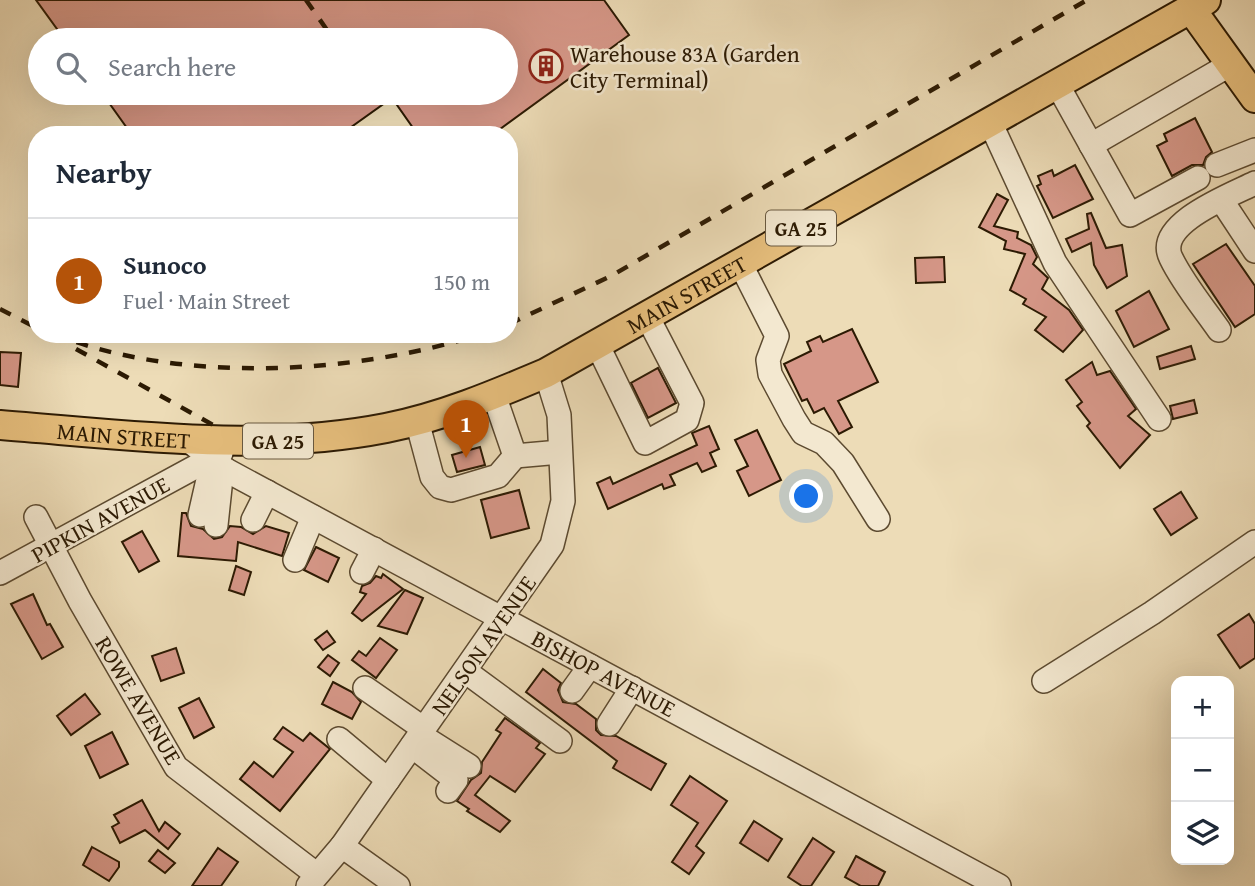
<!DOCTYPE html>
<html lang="en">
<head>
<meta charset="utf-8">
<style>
  body { margin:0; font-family:"Gentium Book Plus",serif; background:#f2f2f3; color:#1f2937 }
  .controls { position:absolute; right:21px; bottom:21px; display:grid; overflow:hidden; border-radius:14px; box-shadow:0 7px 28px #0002 }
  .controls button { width:63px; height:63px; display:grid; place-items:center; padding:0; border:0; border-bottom:2px solid #e0e1e3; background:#fff; color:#1f2937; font:35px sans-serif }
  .you { position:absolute; left:807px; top:497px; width:24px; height:24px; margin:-18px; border:5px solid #fff; border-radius:50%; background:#1a73e8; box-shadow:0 0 0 10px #1a73e833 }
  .badge { display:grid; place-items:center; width:46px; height:46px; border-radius:50%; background:#b45309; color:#fff; font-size:23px; font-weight:700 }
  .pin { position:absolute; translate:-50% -58px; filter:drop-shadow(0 2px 4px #0008) }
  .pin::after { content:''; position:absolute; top:37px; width:24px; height:21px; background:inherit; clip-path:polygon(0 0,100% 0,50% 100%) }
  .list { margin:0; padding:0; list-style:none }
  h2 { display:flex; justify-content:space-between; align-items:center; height:91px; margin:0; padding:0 28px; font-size:30px }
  h2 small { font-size:23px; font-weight:400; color:#747a83 }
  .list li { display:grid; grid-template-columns:46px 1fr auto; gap:21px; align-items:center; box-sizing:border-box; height:126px; padding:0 28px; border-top:2px solid #e0e1e3 }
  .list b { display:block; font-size:26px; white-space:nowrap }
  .list p { margin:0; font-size:23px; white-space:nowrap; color:#747a83 }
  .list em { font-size:23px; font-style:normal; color:#747a83 }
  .icon { flex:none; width:38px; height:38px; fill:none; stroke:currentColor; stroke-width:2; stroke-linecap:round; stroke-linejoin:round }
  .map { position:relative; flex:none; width:1255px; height:886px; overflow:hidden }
  .search { position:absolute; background:#fff; box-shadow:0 7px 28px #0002; left:28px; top:28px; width:490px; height:77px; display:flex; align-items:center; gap:18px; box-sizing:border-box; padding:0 24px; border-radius:38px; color:#747a83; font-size:26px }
  .panel { position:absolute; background:#fff; box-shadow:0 7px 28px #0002; left:28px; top:126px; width:490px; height:217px; border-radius:28px }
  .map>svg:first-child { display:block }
  .building { fill:#d69788; stroke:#2c1a03; stroke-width:2 }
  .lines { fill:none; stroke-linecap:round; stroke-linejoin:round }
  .minor-casing { stroke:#5c4a30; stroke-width:26 }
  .major-casing { stroke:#2c1a03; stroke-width:32 }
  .minor { stroke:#f3e8d0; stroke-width:23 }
  .major { stroke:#e6be7c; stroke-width:28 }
  .rail { stroke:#2c1a03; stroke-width:4.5; stroke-dasharray:12 12; stroke-linecap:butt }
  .labels { text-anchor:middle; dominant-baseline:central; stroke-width:5; stroke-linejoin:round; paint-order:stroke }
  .shield { fill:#f3e8d0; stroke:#685840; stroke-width:2 }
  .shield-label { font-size:21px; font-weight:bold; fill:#2c1a03 }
  .poi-label { font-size:23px; fill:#2c1a03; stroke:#f3e8d0; text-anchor:start }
  .street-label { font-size:23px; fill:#2c1a03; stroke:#f3e8d0 }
</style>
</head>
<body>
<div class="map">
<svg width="1255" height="886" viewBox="0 0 1255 886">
  <rect width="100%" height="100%" fill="#eddcb7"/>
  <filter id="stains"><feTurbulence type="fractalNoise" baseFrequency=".00286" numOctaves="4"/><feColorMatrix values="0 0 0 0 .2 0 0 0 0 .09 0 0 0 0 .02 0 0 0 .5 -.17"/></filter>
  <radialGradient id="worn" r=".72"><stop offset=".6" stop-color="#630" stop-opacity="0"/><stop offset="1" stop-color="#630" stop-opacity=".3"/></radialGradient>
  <!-- building -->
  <g class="building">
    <polygon points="36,0 604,0 629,35 492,135 418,135 392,98 340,135 132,135 102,93 506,93 506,40 65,40"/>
    <polygon points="1195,118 1212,152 1206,157 1203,165 1192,165 1172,176 1157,146 1167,141 1164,134"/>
    <polygon points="1075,165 1093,199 1053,218 1037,186 1041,184 1038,176 1052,170 1054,176"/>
    <polygon points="997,194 1008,200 994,226 1018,232 1017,238 1031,245 1037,257 1033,264 1048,278 1042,289 1069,310 1083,330 1063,352 1035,330 1046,317 1023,304 1026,299 1010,290 1025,254 1004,249 1006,241 979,227"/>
    <polygon points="1091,213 1106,248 1122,245 1127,276 1107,288 1094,265 1091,243 1072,252 1066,239 1089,229 1087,214"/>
    <polygon points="1226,244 1255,286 1255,314 1235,327 1193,264"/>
    <polygon points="944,257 945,282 916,283 915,258"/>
    <polygon points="1149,291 1169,329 1134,347 1116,311"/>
    <polygon points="852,329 878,382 838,401 852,427 839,434 824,408 814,413 807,399 802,401 784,364 811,351 807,342 820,336 823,342"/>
    <polygon points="1191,346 1195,359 1160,369 1157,357"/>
    <polygon points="0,352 21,353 18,387 0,385"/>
    <polygon points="1092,362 1097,375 1110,371 1136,409 1128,416 1150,435 1120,468 1087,426 1090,423 1077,406 1082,402 1066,380"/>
    <polygon points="658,368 676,403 648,418 631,383"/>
    <polygon points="1194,400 1197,413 1173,419 1170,406"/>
    <polygon points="709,426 719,449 710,453 716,466 702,472 697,463 670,475 675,485 664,489 662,484 608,509 597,483 610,477 613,484 697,445 692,433"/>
    <polygon points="757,430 781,480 749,496 737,471 748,466 735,440"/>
    <polygon points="480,447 485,465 457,472 452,455"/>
    <polygon points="519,490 529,528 491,538 481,500"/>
    <polygon points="1181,492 1197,518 1171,535 1154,509"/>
    <polygon points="182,513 186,513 191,526 203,529 214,539 222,537 230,526 241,527 253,534 266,526 289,533 282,556 238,542 236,561 178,556"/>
    <polygon points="142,531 159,561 139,572 122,542"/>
    <polygon points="316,547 339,558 328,582 304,570"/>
    <polygon points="236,566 251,572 244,595 229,590"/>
    <polygon points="383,574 403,589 362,621 352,613 366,594 360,592 362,586 370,583 376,576 381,578"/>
    <polygon points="405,590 423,598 407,634 378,626"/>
    <polygon points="33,594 47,625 50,624 63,647 42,659 11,604"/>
    <polygon points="1249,614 1255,624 1255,658 1240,668 1218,635"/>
    <polygon points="327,631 335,642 323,650 315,640"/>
    <polygon points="380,638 397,650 376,678 352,660 359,651 366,656"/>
    <polygon points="176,648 184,673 161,681 152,656"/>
    <polygon points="328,655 339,663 330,676 318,667"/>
    <polygon points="543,669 561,683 558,690 563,702 576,704 596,719 596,730 601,735 616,736 666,764 651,790 613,768 617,761 526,692"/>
    <polygon points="333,682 352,692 361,702 352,719 322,704"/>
    <polygon points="85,694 100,714 71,735 57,716"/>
    <polygon points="199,698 214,727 194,738 179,708"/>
    <polygon points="505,718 540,743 536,748 545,754 515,792 490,776 475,795 510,821 500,832 467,811 469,809 457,801 471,780 481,773 482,762 501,733 496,730"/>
    <polygon points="283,727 303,741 310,733 330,749 280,811 240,779 254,762 273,777 293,752 274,739"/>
    <polygon points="112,732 128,764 100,778 85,746"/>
    <polygon points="690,776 727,801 696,846 704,853 689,874 672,862 698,823 671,805"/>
    <polygon points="142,800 159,831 165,822 180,834 168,849 145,830 120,843 112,827 119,823 114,815"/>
    <polygon points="754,821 782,839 768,861 740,843"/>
    <polygon points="813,838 834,852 811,886 802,886 788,877"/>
    <polygon points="92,847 119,862 119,867 109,881 83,865"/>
    <polygon points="218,848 238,862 221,886 192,886"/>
    <polygon points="158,850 175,863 165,873 149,861"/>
    <polygon points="856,856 885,872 878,886 861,886 845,877"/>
  </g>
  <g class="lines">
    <defs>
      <g id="minor">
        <polyline points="1057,84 1130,215 1198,178"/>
        <polyline points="990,122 1055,263 1159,419"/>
        <polyline points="1091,145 1231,64"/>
        <polyline points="1217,165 1255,150"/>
        <polyline points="1222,201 1255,251"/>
        <polyline points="740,263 777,336 768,360 770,374 794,419 803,433 824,443 843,463 878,519"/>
        <path d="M1219,330C1203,307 1183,283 1171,258C1154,224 1231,195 1255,183"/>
        <polyline points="597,344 645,443 687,420 692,403 647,316"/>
        <polyline points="494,395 515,456 560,452"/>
        <polyline points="417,421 432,477 440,487 451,490 498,476 515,456"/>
        <polyline points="188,440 226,470 999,886"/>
        <polyline points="200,515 210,471"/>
        <polyline points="36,517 80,601 176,767 316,874"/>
        <polyline points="253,520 267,492"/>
        <polyline points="216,525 221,478 226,470"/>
        <polyline points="295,560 313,517"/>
        <polyline points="362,572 374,549"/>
        <polyline points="0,573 221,453"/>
        <polyline points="465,671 560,741"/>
        <polyline points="1044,681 1152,613 1255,542"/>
        <polyline points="365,688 424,729"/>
        <polyline points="572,691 590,666"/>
        <polyline points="609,724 632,688"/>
        <polyline points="420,735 469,766"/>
        <polyline points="339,739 388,780"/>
        <polyline points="412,746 456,780 448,791"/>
        <polyline points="342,846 398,886"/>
        <polyline points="308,886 342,846 552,545 563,501 559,415 546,373"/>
      </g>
      <g id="major">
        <polyline points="1191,9 1255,98"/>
        <path id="s1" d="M0,425C128,435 258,453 386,428C442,417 494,395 546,373L1206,0"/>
      </g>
    </defs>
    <!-- minor casing -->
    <use href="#minor" class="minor-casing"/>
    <!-- major casing -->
    <use href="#major" class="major-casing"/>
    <!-- minor -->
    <use href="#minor" class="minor"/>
    <!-- major -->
    <use href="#major" class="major"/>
    <!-- rail -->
    <g class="rail">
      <polyline points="306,0 334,40"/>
      <polyline points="372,93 380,104"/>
      <polyline points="0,309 37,328"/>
      <polyline points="509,324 611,276 1087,0"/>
      <path d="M54,334C179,384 354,375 481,334"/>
      <polyline points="76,349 215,426"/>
    </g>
  </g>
  <!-- icons -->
  <defs>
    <symbol id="building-ring" viewBox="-11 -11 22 22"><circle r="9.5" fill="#f3e8d0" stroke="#8f2418" stroke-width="1.5"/><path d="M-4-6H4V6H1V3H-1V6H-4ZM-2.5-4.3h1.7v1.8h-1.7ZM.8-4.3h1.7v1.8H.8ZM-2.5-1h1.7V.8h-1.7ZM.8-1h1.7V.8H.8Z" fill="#8f2418"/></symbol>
  </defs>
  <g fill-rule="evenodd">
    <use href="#building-ring" x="527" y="47" width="38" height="38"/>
  </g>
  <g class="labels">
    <!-- shield labels -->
    <g class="shield">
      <rect x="766" y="210.5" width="70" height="35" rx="5"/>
      <rect x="243" y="423.5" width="70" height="35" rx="5"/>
    </g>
    <g class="shield-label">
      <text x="801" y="228">GA 25</text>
      <text x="278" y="441">GA 25</text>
    </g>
    <!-- poi labels -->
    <g class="poi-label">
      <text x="570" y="53">Warehouse 83A (Garden<tspan x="570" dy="26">City Terminal)</tspan></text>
    </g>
    <!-- street labels -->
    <g class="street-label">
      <text stroke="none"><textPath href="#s1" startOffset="718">MAIN STREET</textPath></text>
      <text stroke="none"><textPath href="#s1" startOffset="124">MAIN STREET</textPath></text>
      <text transform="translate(100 519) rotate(-29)">PIPKIN AVENUE</text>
      <text transform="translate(483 645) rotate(-55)">NELSON AVENUE</text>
      <text transform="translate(604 673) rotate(28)">BISHOP AVENUE</text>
      <text transform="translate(139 700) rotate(59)">ROWE AVENUE</text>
    </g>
  </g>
  <rect width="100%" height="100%" filter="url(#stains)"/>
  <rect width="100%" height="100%" fill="url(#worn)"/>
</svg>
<div class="controls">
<button>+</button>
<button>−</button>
<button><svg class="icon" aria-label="layers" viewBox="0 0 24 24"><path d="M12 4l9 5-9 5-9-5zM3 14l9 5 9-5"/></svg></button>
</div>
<div class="you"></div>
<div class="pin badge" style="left:466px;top:458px">1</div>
<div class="search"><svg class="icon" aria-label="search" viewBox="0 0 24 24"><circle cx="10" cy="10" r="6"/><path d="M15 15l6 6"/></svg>Search here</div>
<section class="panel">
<h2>Nearby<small></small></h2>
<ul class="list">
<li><span class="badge">1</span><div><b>Sunoco</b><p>Fuel · Main Street</p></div><em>150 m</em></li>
</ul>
</section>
</div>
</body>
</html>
